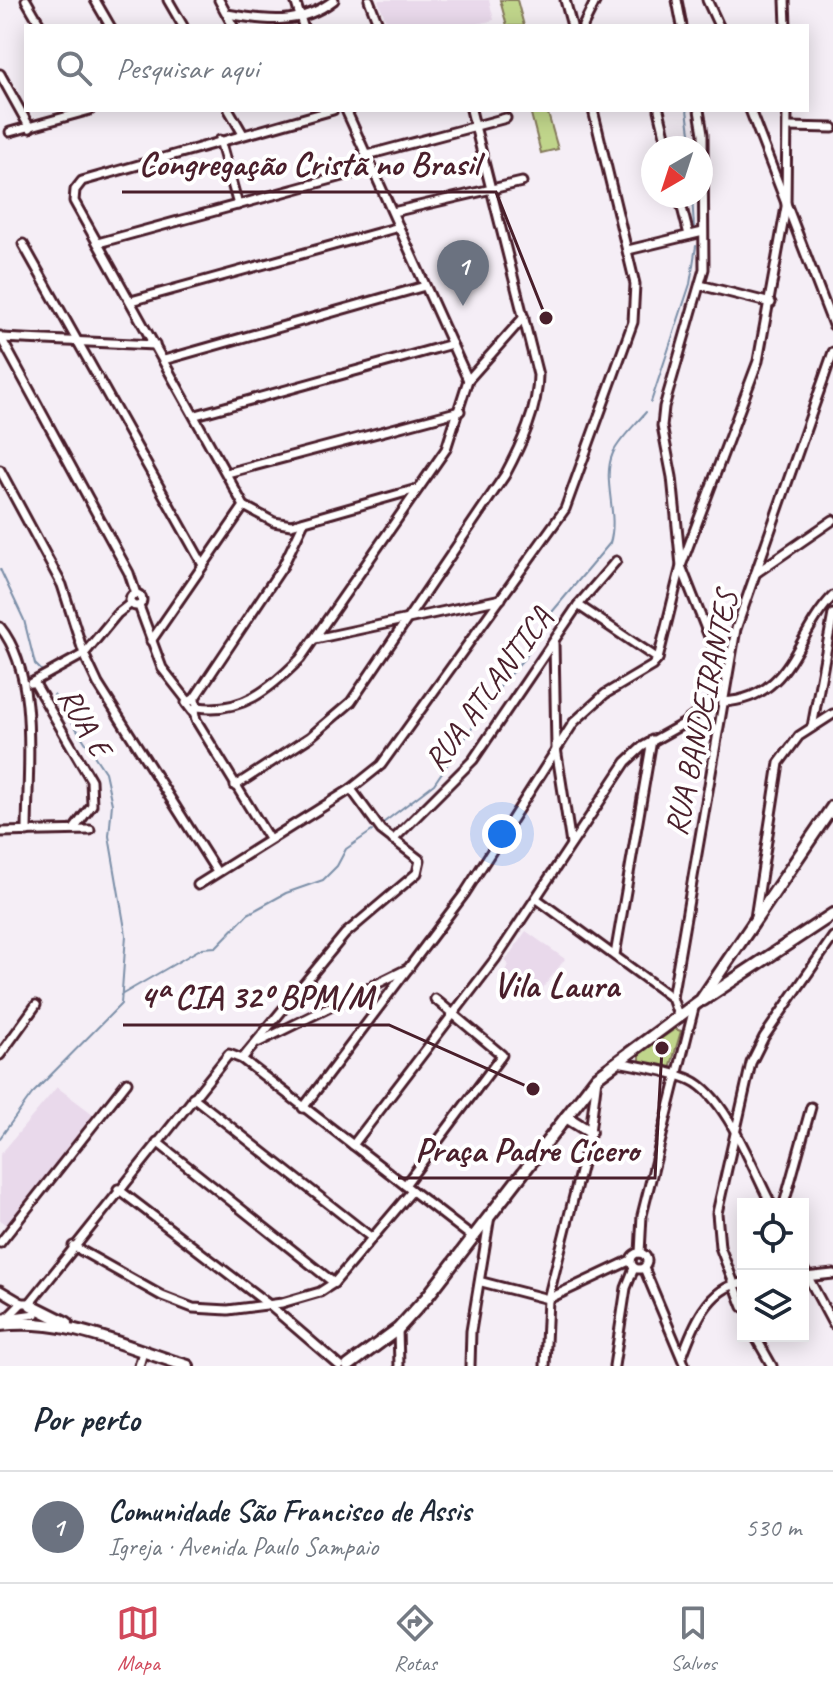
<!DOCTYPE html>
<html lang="pt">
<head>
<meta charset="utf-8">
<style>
  body { margin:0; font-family:Caveat,sans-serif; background:#f6f6f7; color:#1f2937 }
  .controls { position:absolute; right:24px; bottom:24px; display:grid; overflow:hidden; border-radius:0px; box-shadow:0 4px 20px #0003 }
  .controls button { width:72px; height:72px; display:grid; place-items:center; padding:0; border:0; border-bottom:2px solid #e0e1e3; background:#fff; color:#1f2937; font:40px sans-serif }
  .compass { position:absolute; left:641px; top:136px; width:72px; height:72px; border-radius:50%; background:#fff; box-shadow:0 4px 20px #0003; rotate:219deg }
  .you { position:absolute; left:502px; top:834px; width:28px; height:28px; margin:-20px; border:6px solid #fff; border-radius:50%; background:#1a73e8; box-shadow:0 0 0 12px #1a73e833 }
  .badge { display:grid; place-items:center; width:52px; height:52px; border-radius:50%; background:#d1495b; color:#fff; font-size:26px; font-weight:700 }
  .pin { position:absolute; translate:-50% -66px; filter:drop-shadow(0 2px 4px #0008) }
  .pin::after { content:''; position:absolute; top:42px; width:28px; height:24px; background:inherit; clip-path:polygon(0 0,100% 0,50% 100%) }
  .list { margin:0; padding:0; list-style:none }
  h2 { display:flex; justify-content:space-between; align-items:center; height:104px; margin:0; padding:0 32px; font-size:34px }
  h2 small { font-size:26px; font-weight:400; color:#747a83 }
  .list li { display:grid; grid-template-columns:52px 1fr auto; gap:24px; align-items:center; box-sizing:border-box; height:112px; padding:0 32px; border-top:2px solid #e0e1e3 }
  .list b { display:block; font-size:30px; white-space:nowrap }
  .list p { margin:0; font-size:26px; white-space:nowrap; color:#747a83 }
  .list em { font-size:26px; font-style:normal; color:#747a83 }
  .icon { flex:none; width:44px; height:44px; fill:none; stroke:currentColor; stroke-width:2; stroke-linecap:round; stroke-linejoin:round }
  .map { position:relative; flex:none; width:833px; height:1366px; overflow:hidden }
  .search { position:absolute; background:#fff; box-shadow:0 4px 20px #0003; left:24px; right:24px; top:24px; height:88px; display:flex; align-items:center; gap:20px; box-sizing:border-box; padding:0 28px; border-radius:0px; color:#747a83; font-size:30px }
  .sheet { height:216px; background:#fff }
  nav { display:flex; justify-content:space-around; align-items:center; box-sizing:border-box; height:112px; border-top:2px solid #e0e1e3; background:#fff; font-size:22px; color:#747a83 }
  nav a { display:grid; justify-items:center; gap:4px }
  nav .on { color:#d1495b }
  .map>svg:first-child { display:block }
  .built { fill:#e9d9eb }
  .green { fill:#c0d58b; stroke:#857a5b; stroke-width:2 }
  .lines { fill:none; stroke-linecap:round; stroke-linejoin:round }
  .stream { stroke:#7b8fa8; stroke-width:2 }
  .minor-casing { stroke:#4a1f2b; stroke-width:13 }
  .secondary-casing { stroke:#4a1f2b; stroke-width:16 }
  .minor { stroke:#fff; stroke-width:7 }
  .secondary { stroke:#fff; stroke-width:10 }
  .labels { text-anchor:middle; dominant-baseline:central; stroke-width:8; stroke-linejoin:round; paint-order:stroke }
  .street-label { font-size:32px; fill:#4a1f2b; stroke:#fff }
  .quarter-label { font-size:36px; font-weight:bold; fill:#4a1f2b; stroke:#fff }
  .leader { fill:none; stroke:#4a1f2b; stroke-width:3 }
  .callout-dot { fill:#4a1f2b; stroke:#fff; stroke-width:3 }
  .callout-label { font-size:34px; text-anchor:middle; font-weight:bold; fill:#4a1f2b; stroke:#fff; stroke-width:8; stroke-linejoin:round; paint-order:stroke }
</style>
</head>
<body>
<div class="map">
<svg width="833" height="1366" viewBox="0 0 833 1366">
  <rect width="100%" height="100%" fill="#f5eef6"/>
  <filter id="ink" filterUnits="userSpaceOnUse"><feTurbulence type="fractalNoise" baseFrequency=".0125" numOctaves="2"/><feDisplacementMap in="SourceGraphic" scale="16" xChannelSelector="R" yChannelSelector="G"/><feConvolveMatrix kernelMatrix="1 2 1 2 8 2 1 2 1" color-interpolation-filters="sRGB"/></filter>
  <g filter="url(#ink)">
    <!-- built -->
    <g class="built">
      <polygon points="378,0 489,0 494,20 469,26 388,26"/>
      <polygon points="526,931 565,959 533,1001 515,990 510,997 497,986 508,965 505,961"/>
      <polygon points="57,1087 93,1114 7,1226 0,1220 0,1155"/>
    </g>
    <!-- green -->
    <g class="green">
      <polygon points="500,0 517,0 524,26 507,26"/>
      <polygon points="530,110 547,110 558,149 541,153"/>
      <polygon points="675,1029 681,1031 670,1069 640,1061 640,1053"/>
    </g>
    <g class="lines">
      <!-- stream -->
      <g class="stream">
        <polyline points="687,110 692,148"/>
        <polyline points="692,196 694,227"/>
        <polyline points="651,402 690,284 696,246"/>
        <polyline points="0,569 24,620 35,664 41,670"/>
        <path d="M383,823L434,784L504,681L527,655L542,624L610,543C619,513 601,480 613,453C620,438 636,424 646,412"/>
        <polyline points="121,995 202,948 216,947 248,914 286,893 323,880 337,866 346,849 372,831"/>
        <polyline points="0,1138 32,1094 121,1004 126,935 109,836 112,804 105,772 54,695"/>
      </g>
      <defs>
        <g id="minor">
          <polyline points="26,0 41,26"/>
          <polyline points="95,0 110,26"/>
          <polyline points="168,0 183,26"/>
          <polyline points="219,0 233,26"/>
          <polyline points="295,0 303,26"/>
          <polyline points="369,0 379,26"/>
          <polyline points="565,0 572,26"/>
          <polyline points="677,0 682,26"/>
          <polyline points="707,0 719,26"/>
          <polyline points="785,0 786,26"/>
          <path d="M227,14C267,21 300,26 334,0"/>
          <polyline points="583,26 596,0"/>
          <polyline points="0,74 30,128"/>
          <polyline points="229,110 243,134"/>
          <polyline points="333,110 82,181 75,190 74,201 244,506 274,522 291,525 417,489"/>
          <polyline points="659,110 668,148"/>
          <polyline points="699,110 703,134 704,269 664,407 662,426 672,477 681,566 725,677"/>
          <polyline points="750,110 833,325"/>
          <polyline points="788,127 833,128"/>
          <polyline points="10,132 90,110"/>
          <polyline points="220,140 238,205"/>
          <polyline points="367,155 506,118"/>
          <polyline points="679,196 689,235"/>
          <polyline points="393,212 522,182"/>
          <polyline points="98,243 372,168"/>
          <polyline points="23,244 203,565"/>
          <polyline points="628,250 703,232"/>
          <polyline points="700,285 771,303"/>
          <polyline points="131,301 399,227"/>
          <polyline points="0,336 129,573 136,594"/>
          <polyline points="1,338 155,345"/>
          <polyline points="164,360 425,286"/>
          <polyline points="468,380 524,317"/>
          <polyline points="196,415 452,344"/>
          <polyline points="0,470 62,585 84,654 98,684 217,872"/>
          <polyline points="227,473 460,411"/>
          <polyline points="756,573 833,520"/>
          <circle cx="136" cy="600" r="6"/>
          <polyline points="578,605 658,659"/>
          <polyline points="139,606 162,668 187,700"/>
          <path d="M0,627C40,677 27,771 27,832"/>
          <polyline points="315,639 501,599"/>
          <polyline points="151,641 244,506"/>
          <polyline points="554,643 556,748 571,844"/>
          <polyline points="34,682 91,780 92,805 74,829"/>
          <polyline points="31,683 84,654 117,614 131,603"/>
          <polyline points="194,699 283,566 304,522"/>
          <path d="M723,702C793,698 794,636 833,596"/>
          <path d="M198,707L194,699L186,703L192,711L198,707C242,713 269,690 300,659L446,449L468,380L346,110"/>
          <polyline points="194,711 196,720 269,839"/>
          <polyline points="812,727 833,614"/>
          <path d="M235,786L310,737L351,702L505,475C521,445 538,409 538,375L471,110"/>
          <polyline points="0,832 90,830"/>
          <polyline points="393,840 473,760 578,605 616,561"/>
          <polyline points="198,885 351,789 381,765 565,509 633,322 635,284 593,110"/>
          <polyline points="537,899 672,998 679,1018"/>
          <polyline points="755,918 779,763 799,736 833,714"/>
          <polyline points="615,955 652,740"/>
          <polyline points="672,998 736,629 833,352"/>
          <polyline points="259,1042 409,968"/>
          <polyline points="0,1055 36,1005"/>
          <polyline points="242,1059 345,934 417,873 420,860 381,830 351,789"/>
          <path d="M618,1062C641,1067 669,1070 691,1080C726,1096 753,1170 771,1204"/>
          <polyline points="193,1097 372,1238"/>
          <polyline points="303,1108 465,893 574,722 605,694 652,666 658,659 681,566 758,361 786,207 787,110"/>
          <polyline points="157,1142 334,1283"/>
          <polyline points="353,1145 496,958 626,762 642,747 683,724 722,695"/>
          <polyline points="405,1185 502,1055 435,999"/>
          <polyline points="118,1189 268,1304 340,1366"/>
          <polyline points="784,1204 811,1107"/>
          <polyline points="0,1243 127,1082"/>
          <polyline points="73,1246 162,1296 193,1308 228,1310 282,1303 320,1292 334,1283 412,1191"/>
          <circle cx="639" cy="1261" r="8"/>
          <polyline points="640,1253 642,1215 694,1008"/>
          <polyline points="644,1268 685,1366"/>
          <polyline points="803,1268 833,1324"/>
          <polyline points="805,1277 833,1274"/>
          <polyline points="482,1282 548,1299 631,1260"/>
          <polyline points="0,1290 22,1303 30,1303"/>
          <polyline points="30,1303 229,1054 242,1059 472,1237"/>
          <polyline points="743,1307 720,1247 717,1213 751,1063 764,1037 833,937"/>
          <polyline points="0,1318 7,1318 22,1303"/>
          <polyline points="7,1318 35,1314"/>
          <polyline points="398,1329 399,1366"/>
          <polyline points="755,1336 772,1366"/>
          <path d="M682,1357C692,1329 708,1286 743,1283"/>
          <polyline points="139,1366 143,1352"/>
          <polyline points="470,1366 471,1331 490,1216"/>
          <polyline points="545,1366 548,1299 590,1132 597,1078"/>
          <polyline points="614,1366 626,1288 634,1268"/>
        </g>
        <g id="secondary">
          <polyline points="703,1000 833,914"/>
          <polyline points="566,1117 590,1132"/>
          <polyline points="31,1305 67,1323"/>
          <path d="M0,1325C70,1317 123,1347 188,1366"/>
          <polyline points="348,1366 398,1329 427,1297 597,1077 701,1000 833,806"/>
        </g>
      </defs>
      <!-- minor casing -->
      <use href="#minor" class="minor-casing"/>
      <!-- secondary casing -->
      <use href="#secondary" class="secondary-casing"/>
      <!-- minor -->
      <use href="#minor" class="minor"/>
      <!-- secondary -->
      <use href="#secondary" class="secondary"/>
    </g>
  </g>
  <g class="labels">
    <!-- street labels -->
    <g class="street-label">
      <text transform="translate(488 689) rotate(-54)">RUA ATLANTICA</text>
      <text transform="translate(701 713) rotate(-78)">RUA BANDEIRANTES</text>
      <text transform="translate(85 722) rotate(60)">RUA E</text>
    </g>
    <!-- quarter labels -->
    <g class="quarter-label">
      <text x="556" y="985">Vila Laura</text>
    </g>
  </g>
  <!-- callouts -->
  <path class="leader" d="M546 318L496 192H122M533 1089L389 1025H123M662 1048L655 1178H398"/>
  <g class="callout-dot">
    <circle cx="546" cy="318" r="8"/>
    <circle cx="533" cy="1089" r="8"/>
    <circle cx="662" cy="1048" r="8"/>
  </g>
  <g class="callout-label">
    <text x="309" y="175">Congregação Cristã no Brasil</text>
    <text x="256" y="1008">4ª CIA 32º BPM/M</text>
    <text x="527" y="1161">Praça Padre Cícero</text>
  </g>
</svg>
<div class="controls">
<button><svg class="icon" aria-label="locate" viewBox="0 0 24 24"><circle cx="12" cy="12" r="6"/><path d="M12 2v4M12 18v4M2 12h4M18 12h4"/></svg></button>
<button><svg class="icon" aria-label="layers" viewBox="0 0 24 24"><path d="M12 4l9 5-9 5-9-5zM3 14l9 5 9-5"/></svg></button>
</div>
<svg class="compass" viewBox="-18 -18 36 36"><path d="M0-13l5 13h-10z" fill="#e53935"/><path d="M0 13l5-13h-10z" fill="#747a83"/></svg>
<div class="you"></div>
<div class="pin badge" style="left:463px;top:306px;background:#6b7280">1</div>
<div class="search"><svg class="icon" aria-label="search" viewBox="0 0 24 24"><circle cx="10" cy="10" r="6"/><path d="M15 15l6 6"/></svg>Pesquisar aqui</div>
</div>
<section class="sheet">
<h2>Por perto<small></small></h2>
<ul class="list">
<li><span class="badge" style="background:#6b7280">1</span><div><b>Comunidade São Francisco de Assis</b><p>Igreja · Avenida Paulo Sampaio</p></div><em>530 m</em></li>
</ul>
</section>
<nav>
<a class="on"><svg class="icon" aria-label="map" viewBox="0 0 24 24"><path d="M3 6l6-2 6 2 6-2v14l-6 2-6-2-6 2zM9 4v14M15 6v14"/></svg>Mapa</a>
<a><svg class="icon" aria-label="directions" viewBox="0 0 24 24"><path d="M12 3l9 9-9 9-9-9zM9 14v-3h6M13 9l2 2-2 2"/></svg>Rotas</a>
<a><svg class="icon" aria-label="saved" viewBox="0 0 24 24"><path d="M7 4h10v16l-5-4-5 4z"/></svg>Salvos</a>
</nav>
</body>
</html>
